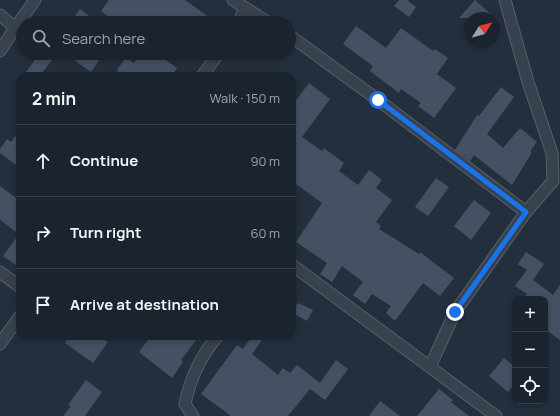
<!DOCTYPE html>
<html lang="en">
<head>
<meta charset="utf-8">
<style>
  body { margin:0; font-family:Manrope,sans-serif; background:#282f3a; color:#f1f3f6 }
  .controls { position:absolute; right:12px; bottom:12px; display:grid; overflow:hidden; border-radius:8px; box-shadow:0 2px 6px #0003 }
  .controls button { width:36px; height:36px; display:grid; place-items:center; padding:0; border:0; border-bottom:1px solid #39404a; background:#1b232e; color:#f1f3f6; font:20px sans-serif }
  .compass { position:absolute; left:464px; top:12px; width:36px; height:36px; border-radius:50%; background:#1b232e; box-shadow:0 2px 6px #0003; rotate:53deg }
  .stop { position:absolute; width:12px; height:12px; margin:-9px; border:3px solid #1a73e8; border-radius:50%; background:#fff }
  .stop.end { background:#1a73e8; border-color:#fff; box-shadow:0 1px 4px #0008 }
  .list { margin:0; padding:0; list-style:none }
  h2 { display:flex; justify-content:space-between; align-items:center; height:52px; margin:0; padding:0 16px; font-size:17px }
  h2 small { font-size:13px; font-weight:400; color:#a0a4aa }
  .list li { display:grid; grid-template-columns:26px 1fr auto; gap:12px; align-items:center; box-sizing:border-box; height:72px; padding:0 16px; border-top:1px solid #39404a }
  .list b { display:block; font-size:15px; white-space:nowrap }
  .list em { font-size:13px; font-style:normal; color:#a0a4aa }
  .icon { flex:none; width:22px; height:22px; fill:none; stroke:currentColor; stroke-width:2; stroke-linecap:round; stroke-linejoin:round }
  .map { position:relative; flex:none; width:560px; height:416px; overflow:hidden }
  .search { position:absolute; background:#1b232e; box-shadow:0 2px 6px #0003; left:16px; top:16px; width:280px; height:44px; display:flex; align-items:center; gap:10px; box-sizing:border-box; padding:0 14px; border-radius:22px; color:#a0a4aa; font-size:15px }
  .panel { position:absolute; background:#1b232e; box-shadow:0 2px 6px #0003; left:16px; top:72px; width:280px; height:268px; border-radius:12px }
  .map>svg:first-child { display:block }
  .building { fill:#455162 }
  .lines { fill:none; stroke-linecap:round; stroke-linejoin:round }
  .minor-casing { stroke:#565f6c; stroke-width:13 }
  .minor { stroke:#38414e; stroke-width:11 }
  .route { stroke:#1a73e8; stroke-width:5 }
</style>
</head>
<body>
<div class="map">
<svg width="560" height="416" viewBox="0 0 560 416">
  <rect width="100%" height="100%" fill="#242f3e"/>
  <!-- building -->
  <g class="building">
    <polygon points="109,0 185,0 217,23 117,23 101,11"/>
    <polygon points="399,0 407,0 416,7 409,17 394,6"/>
    <polygon points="475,0 495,18 459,18"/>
    <polygon points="80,9 99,23 70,23"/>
    <polygon points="356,26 386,48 401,28 433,51 435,49 448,58 437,74 456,88 434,118 418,106 421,103 401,89 399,93 370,71 373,66 343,44"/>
    <polygon points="40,53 57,53 40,76 23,76"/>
    <polygon points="64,53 91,53 100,59 91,72"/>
    <polygon points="141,53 156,53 177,68 172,76 115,76 118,71 117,70 126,57 134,63"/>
    <polygon points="309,83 330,99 302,137 322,151 324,148 344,163 339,171 358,185 369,170 382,180 376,188 392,200 376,222 381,226 379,229 419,254 420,252 454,278 440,296 423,283 395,321 386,313 391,306 372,294 365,304 353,295 363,282 342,266 332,282 320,274 327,263 296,242 322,203 292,181 292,106"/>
    <polygon points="501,87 514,97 487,134 503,148 520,128 537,142 531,150 531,154 512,185 474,155 470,161 455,150 477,115 479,116"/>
    <polygon points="20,130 20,168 0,153 0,149 7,139 11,142"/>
    <polygon points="436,178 449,187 428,216 415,207"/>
    <polygon points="0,186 20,201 20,268 3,256 19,234 0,220"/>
    <polygon points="474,200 491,213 471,240 454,226"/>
    <polygon points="526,252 544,264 533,280 553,295 560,285 560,340 545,329 545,299 523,299 527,294 515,286 527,270 518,264"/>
    <polygon points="298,303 313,310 307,321 293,313"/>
    <polygon points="70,336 99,336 108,342 93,363 65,343"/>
    <polygon points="151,336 199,336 181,360 183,362 172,378 139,352"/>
    <polygon points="252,336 265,336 252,354 278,375 283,368 290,373 297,365 320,383 336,360 348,369 325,400 310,389 288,416 231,416 201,394 237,345 243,349"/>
    <polygon points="504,358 515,367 515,383 508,392 489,376"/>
    <polygon points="86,380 102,392 85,416 63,416 71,406 68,405"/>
    <polygon points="439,389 453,400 451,402 469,416 417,416"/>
    <polygon points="380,401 400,416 369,416"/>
  </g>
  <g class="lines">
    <defs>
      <g id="minor">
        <polyline points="233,0 269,23"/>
        <polyline points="0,15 15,28 0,51"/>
        <polyline points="238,23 245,9"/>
        <polyline points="15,28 35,0"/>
        <polyline points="289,35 378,100 526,212"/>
        <polyline points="202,76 219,53"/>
        <polyline points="292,265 496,416"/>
        <polyline points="0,272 20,287"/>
        <polyline points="0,344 20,316"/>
        <polyline points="430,367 455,312 526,212 553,181 552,153 528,82 505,0"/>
        <path d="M193,416L185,404C190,380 201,355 218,336"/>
      </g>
    </defs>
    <!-- minor casing -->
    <use href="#minor" class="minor-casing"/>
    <!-- minor -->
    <use href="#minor" class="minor"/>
  </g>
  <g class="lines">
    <!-- route -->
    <polyline class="route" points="378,100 526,212 455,312"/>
  </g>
</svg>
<div class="controls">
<button>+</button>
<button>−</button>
<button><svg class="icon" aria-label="locate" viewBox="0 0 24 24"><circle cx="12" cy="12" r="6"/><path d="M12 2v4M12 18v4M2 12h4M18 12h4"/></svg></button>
</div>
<svg class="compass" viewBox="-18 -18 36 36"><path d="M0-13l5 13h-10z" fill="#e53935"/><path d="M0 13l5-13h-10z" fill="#a0a4aa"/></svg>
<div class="stop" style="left:378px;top:100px"></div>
<div class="stop end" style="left:455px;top:312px"></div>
<div class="search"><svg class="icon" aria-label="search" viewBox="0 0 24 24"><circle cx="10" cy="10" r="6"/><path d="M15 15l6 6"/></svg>Search here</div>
<section class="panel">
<h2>2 min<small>Walk · 150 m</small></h2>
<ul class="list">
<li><svg class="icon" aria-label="ahead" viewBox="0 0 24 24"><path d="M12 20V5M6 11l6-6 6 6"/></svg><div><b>Continue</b></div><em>90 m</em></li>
<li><svg class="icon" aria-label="right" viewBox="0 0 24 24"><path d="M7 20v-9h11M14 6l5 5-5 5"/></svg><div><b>Turn right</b></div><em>60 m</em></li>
<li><svg class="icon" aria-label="arrive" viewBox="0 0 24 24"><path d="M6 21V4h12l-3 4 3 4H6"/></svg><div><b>Arrive at destination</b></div></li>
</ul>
</section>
</div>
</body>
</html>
